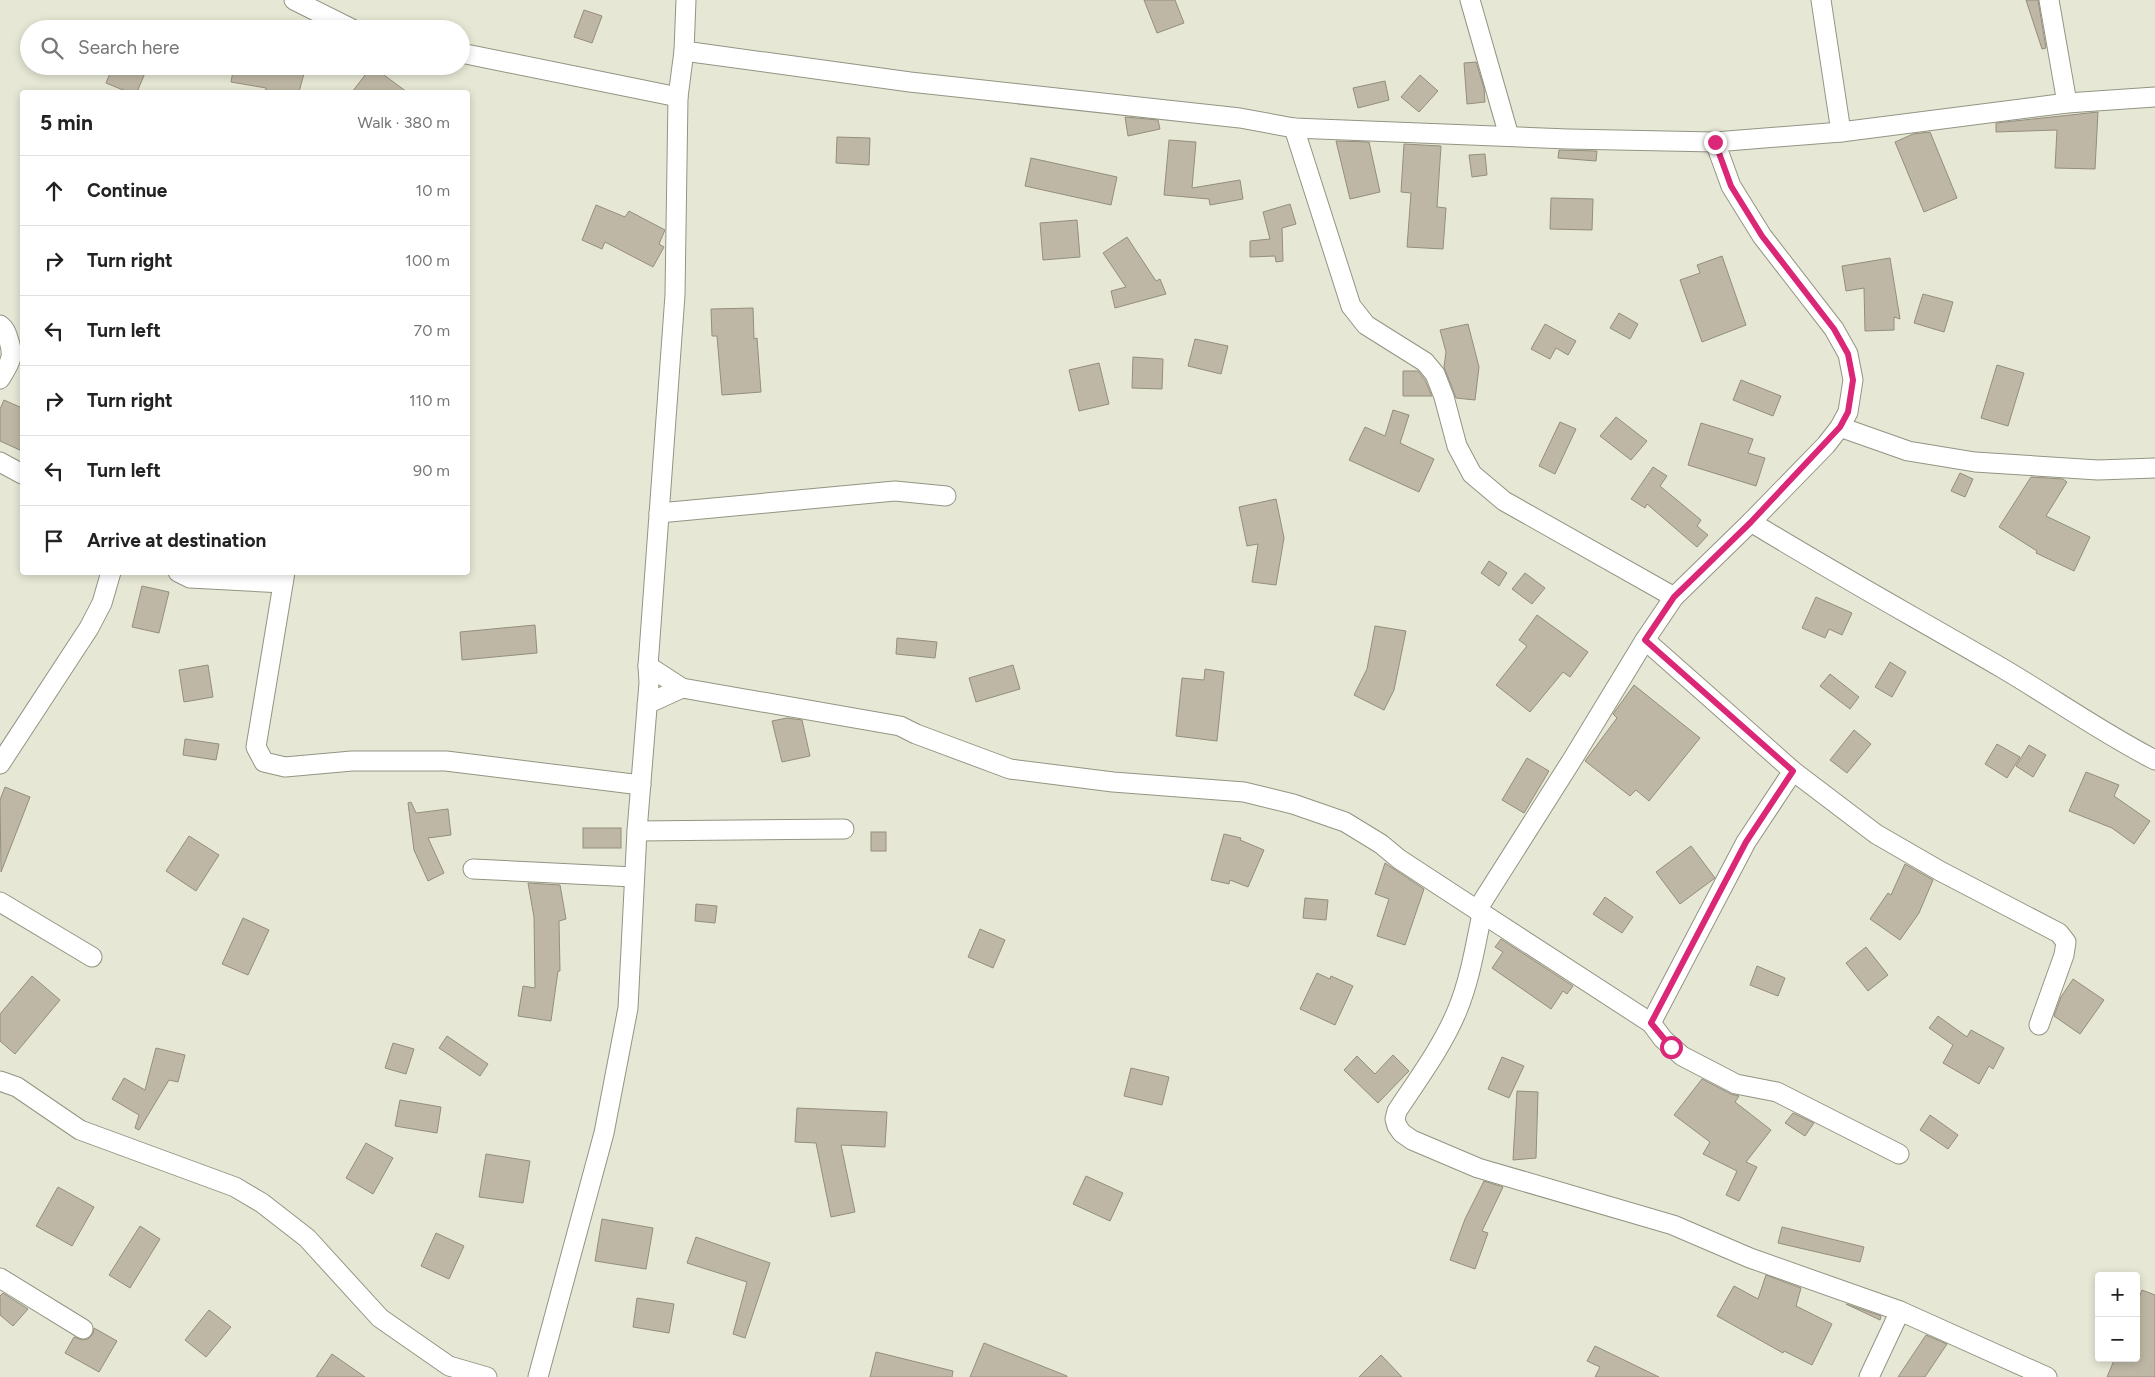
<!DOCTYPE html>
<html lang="en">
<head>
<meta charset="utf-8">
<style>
  body { margin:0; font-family:Figtree,sans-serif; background:#f2f2f2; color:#222 }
  .controls { position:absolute; right:15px; bottom:15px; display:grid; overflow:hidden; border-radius:5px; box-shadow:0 2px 8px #0003 }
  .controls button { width:45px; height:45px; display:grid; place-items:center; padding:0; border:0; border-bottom:1px solid #e0e0e0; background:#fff; color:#222; font:25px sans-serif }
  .stop { position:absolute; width:15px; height:15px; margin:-11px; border:4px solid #db2777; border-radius:50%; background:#fff }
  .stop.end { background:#db2777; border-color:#fff; box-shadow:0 1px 5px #0008 }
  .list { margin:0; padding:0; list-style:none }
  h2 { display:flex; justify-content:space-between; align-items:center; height:65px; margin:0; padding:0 20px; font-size:21px }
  h2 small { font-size:16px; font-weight:400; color:#767676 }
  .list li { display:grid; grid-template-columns:32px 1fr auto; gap:15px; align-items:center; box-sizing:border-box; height:70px; padding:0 20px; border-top:1px solid #e0e0e0 }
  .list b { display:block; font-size:19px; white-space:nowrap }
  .list em { font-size:16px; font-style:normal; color:#767676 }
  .icon { flex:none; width:28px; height:28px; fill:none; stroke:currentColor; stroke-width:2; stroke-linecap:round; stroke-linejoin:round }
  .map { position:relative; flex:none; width:2155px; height:1377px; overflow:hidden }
  .search { position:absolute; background:#fff; box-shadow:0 2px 8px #0003; left:20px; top:20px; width:450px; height:55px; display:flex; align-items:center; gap:12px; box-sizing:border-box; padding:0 18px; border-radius:28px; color:#767676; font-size:19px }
  .panel { position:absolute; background:#fff; box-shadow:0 2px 8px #0003; left:20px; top:90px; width:450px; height:485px; border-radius:5px }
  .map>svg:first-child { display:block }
  .building { fill:#beb7a5; stroke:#948e7d }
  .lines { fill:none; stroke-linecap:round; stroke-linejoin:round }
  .minor-casing { stroke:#939482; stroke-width:21 }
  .minor { stroke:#fff; stroke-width:19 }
  .route { stroke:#db2777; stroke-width:6 }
</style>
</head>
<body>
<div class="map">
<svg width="2155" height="1377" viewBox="0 0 2155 1377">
  <rect width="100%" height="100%" fill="#e6e7d4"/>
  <!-- building -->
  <g class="building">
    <polygon points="1144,0 1175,0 1184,23 1157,33"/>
    <polygon points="2026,0 2038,0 2046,48 2042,49"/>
    <polygon points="584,10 602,16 592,43 574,37"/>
    <polygon points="1476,62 1484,88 1485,102 1467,104 1464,63"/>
    <polygon points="113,66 148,66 137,92 128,92 106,83"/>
    <polygon points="234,66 306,66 299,92 274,92 266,90 266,88 231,82"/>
    <polygon points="372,66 391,66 384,75 407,92 352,92"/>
    <polygon points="1420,75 1438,91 1419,112 1401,97"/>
    <polygon points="1385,81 1389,100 1358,108 1353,88"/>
    <polygon points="2098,112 2095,169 2055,168 2057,130 1996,132 1996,123"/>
    <polygon points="1125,117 1158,120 1160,129 1128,136"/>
    <polygon points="1930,132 1957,198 1924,212 1895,142 1913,134"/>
    <polygon points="837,137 870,138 869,165 836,163"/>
    <polygon points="1169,140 1196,142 1192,188 1240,180 1243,199 1210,205 1209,199 1164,195"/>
    <polygon points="1336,141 1369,142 1380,192 1350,199"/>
    <polygon points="1404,144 1441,146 1437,207 1446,208 1443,249 1407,247 1411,193 1401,192"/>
    <polygon points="1559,150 1597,151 1596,161 1558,158"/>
    <polygon points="1485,154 1487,175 1472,177 1469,155"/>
    <polygon points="1031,158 1117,177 1111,205 1025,186"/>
    <polygon points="1551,198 1593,199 1592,230 1550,229"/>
    <polygon points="1290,204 1296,224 1282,228 1283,261 1276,262 1275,256 1250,257 1250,241 1270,239 1263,212"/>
    <polygon points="596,205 625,217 629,211 665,230 659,244 664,247 653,267 605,242 602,249 582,240"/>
    <polygon points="1077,220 1080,257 1043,260 1040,223"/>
    <polygon points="1127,237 1156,281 1160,279 1166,294 1115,308 1111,291 1126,287 1103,253"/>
    <polygon points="1722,256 1746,325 1702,342 1680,280 1700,273 1697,265"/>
    <polygon points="1890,258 1900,319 1894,317 1894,330 1865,331 1864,288 1846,291 1842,266"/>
    <polygon points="1923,294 1953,302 1944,332 1914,323"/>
    <polygon points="753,308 754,339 757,338 761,392 722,395 717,336 712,336 711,309"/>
    <polygon points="1619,313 1638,324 1630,339 1610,328"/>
    <polygon points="1468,324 1479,367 1475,400 1456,398 1444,367 1446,352 1440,330"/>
    <polygon points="1545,324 1576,341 1568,355 1556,348 1550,359 1531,349"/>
    <polygon points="1195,339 1228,346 1221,374 1188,366"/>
    <polygon points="1133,357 1163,359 1162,389 1132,388"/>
    <polygon points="1099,363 1109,404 1079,411 1069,370"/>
    <polygon points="1997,365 2024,373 2008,426 1981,418"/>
    <polygon points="1403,371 1418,371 1425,380 1432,396 1403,396"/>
    <polygon points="1741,380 1781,396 1773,416 1733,400"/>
    <polygon points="4,400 22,408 22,451 0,441 0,409"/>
    <polygon points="1393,410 1409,415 1400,443 1434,459 1419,492 1349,460 1365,427 1385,436"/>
    <polygon points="1616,417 1647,441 1631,460 1600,436"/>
    <polygon points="1560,422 1576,429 1555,474 1539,466"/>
    <polygon points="1701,423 1753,439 1748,453 1765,458 1756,486 1688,465"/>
    <polygon points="1653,467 1667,476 1660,486 1701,520 1697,526 1708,535 1697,547 1647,504 1645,508 1631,499"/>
    <polygon points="1960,473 1973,479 1965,497 1951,491"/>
    <polygon points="2031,477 2063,479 2067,482 2046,516 2090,537 2074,571 2036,553 2037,551 1999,527"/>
    <polygon points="1276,499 1284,538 1276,585 1252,582 1258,544 1247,546 1239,507"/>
    <polygon points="1489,561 1507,573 1499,586 1481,573"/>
    <polygon points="1525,573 1545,588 1532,604 1512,589"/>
    <polygon points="142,586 169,592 159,633 132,627"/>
    <polygon points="1816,597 1852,613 1842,635 1829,629 1825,638 1802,628"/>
    <polygon points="1537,615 1588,652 1570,677 1563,672 1530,712 1496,685 1527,646 1519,640"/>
    <polygon points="535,625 537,653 462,660 460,632"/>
    <polygon points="1375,626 1406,631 1394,690 1384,710 1354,695 1367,669"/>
    <polygon points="897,638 937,642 935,658 896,654"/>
    <polygon points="1890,662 1906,672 1892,697 1875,687"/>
    <polygon points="208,665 213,697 184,702 179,670"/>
    <polygon points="1013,665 1020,689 976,702 969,678"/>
    <polygon points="1205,669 1224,672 1217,741 1176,736 1182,678 1204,680"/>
    <polygon points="1830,674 1859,697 1850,709 1820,686"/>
    <polygon points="1634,685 1700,738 1649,801 1636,790 1630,796 1585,761 1617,718 1613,714"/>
    <polygon points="787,718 802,720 810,756 782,762 772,721"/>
    <polygon points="1854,730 1871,744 1847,773 1830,760"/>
    <polygon points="185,739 219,744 216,760 183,755"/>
    <polygon points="1997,744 2020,757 2007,778 1985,764"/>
    <polygon points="2029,745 2046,755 2033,777 2016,766"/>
    <polygon points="1527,758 1549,771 1524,813 1502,800"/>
    <polygon points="2086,772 2119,785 2114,796 2150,821 2134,844 2112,828 2069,811"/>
    <polygon points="5,787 30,797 1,872 0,800"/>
    <polygon points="411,802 416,813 448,809 451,835 428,838 444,873 428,881 414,850 408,803"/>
    <rect x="583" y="828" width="38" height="20"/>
    <rect x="871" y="832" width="15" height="19"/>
    <polygon points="1224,834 1241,838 1240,840 1264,850 1248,887 1230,880 1229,884 1211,880"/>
    <polygon points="189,836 219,855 196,891 166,871"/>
    <polygon points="1691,846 1715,878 1680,904 1656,872"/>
    <polygon points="1385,863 1424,889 1405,945 1377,936 1389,899 1375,894"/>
    <polygon points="1905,864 1933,880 1919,913 1900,940 1870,919 1888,893 1891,895"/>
    <polygon points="528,883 560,885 566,919 559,921 560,971 558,971 551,1021 518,1016 523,986 535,988 534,917"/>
    <polygon points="1605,897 1633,917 1622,933 1593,914"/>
    <polygon points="1305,898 1328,900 1326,920 1303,918"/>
    <polygon points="696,904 717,906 715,923 695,921"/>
    <polygon points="243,918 269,930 248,975 222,964"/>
    <polygon points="980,929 1005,940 993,968 968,957"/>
    <polygon points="1501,939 1573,986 1567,994 1563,991 1551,1009 1492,968 1503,952 1495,947"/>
    <polygon points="1866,947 1888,975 1868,991 1846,963"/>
    <polygon points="1757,966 1785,978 1778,996 1750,985"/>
    <polygon points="1317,973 1330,979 1331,976 1353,986 1335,1025 1300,1009"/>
    <polygon points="32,976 60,1000 15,1054 0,1041 0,1014"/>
    <polygon points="2073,979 2104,1000 2080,1034 2054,1016 2061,997"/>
    <polygon points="1938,1016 1967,1037 1971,1030 2004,1048 1993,1069 1989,1066 1979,1084 1943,1063 1953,1045 1929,1028"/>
    <polygon points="447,1036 488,1064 480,1076 439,1048"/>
    <polygon points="393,1043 414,1049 406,1074 385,1068"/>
    <polygon points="156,1048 185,1055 178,1082 169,1080 139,1130 135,1128 139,1115 112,1099 124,1078 145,1090"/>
    <polygon points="1393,1055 1409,1071 1378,1103 1344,1070 1357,1056 1375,1074"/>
    <polygon points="1502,1057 1524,1066 1509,1098 1488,1089"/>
    <polygon points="1131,1068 1169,1077 1162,1105 1124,1096"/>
    <polygon points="1702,1079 1731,1094 1739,1096 1735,1102 1771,1130 1746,1162 1757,1167 1739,1201 1726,1195 1737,1171 1703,1154 1710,1142 1674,1115"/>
    <polygon points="1517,1091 1538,1092 1536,1158 1513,1160"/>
    <polygon points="400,1100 441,1107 437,1133 395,1126"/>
    <polygon points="797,1108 887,1112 885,1147 841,1145 855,1212 831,1217 816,1143 795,1142"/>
    <polygon points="1793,1113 1814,1123 1805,1136 1785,1123"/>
    <polygon points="1930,1115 1958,1135 1948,1149 1920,1130"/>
    <polygon points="366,1143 393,1158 373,1194 346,1178"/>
    <polygon points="486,1154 530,1161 523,1203 479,1197"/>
    <polygon points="1086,1176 1123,1193 1110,1221 1073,1204"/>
    <polygon points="1484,1181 1503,1187 1482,1231 1488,1233 1475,1269 1450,1260 1465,1219"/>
    <polygon points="58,1187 94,1207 72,1246 36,1226"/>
    <polygon points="602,1219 653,1228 646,1269 595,1261"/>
    <polygon points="140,1226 160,1239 130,1288 109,1275"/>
    <polygon points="1782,1227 1864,1247 1860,1262 1778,1243"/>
    <polygon points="436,1233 464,1246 449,1279 421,1266"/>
    <polygon points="696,1237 770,1263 745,1338 733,1334 747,1282 687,1263"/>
    <polygon points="1766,1275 1801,1288 1796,1306 1832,1324 1812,1365 1784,1351 1783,1353 1717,1316 1734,1286 1758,1299"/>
    <polygon points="2142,1290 2155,1295 2155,1377 2107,1377 2115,1358 2136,1358 2136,1305"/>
    <polygon points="3,1293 28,1309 13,1326 0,1315 0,1296"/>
    <polygon points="637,1298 674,1304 669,1333 633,1327"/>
    <polygon points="1846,1304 1881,1316 1880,1320"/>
    <polygon points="209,1310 231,1327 206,1357 185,1340"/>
    <polygon points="94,1328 117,1341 99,1372 65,1353 74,1337 82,1340 88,1339 93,1334"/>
    <polygon points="1926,1335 1947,1344 1925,1377 1898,1377"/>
    <polygon points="984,1343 1067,1376 1067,1377 970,1377"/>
    <polygon points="1595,1346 1624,1360 1659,1377 1595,1377 1600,1367 1587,1361"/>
    <polygon points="876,1352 953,1371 952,1377 870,1377"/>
    <polygon points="332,1354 365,1377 316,1377"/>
    <polygon points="1381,1355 1402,1377 1359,1377"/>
  </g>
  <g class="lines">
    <defs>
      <g id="minor">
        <polyline points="294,0 352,29"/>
        <polyline points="1470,0 1509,136"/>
        <polyline points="1821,0 1841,132"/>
        <polyline points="2049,0 2067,103"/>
        <polyline points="684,51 910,82 1240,118 1294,128 1568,139 1715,142 1841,132 2067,103 2155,97"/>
        <polyline points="461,53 678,97"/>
        <polyline points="1294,128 1351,306 1366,325 1425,362 1435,374 1444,397 1457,446 1472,474 1504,501 1674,597"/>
        <path d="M0,325C5,329 6,332 8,338C15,358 10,362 0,379"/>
        <polyline points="1840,427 1908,451 1975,462 2098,470 2155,468"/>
        <polyline points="0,462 22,474"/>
        <polyline points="659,513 895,491 946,496"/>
        <path d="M1751,522C1834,573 1918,619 2002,668C2053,698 2102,733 2155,760"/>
        <polyline points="178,572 190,578 283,583"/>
        <polyline points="285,572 256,747 264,762 285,767 352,761 446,761 641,785"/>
        <polyline points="1645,640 1793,771 1876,834 1940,871 2059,933 2066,942 2064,955 2039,1025"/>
        <polyline points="648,666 682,688 900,726 916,734 1010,769 1113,782 1244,792 1293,804 1345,822 1381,844 1399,859 1477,910 1651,1023 1663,1039 1682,1056 1736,1084 1777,1092 1899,1154"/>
        <polyline points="647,704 682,688"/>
        <polyline points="0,764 89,628 102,603 111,572"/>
        <polyline points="637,831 844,829"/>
        <polyline points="473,869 634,877"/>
        <polyline points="0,902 92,957"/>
        <polyline points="1477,910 1572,760 1645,640 1674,597 1751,522 1826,445 1840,427 1848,412 1853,380 1848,354 1834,329 1762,236 1731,186 1715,142"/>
        <path d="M1482,914C1475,947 1470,980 1457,1011C1442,1047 1418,1079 1397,1111L1395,1119L1397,1126L1402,1133L1412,1140L1478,1168L1673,1225L1750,1258L1900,1311L2047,1377"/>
        <polyline points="1651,1023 1746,842 1793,771"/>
        <polyline points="0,1081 17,1087 80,1130 235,1187 262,1203 307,1238 380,1318 449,1366 487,1377"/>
        <polyline points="0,1278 83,1329"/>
        <polyline points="538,1377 604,1133 628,1008 637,831 649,683 648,666 675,295 678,97 684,51 686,0"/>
        <polyline points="1869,1377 1900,1311"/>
      </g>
    </defs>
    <!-- minor casing -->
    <use href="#minor" class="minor-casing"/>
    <!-- minor -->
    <use href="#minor" class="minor"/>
  </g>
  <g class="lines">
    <!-- route -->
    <polyline class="route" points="1671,1047 1651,1023 1746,842 1793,771 1645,640 1674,597 1751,522 1840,427 1848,412 1853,380 1848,354 1834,329 1762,236 1731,186 1715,142"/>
  </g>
</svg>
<div class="controls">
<button>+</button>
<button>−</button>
</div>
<div class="stop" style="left:1671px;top:1047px"></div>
<div class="stop end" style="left:1715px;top:142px"></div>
<div class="search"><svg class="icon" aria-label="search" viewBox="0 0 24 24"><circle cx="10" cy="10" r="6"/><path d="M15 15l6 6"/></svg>Search here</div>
<section class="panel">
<h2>5 min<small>Walk · 380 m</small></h2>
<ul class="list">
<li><svg class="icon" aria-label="ahead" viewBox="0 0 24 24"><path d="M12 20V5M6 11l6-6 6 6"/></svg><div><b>Continue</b></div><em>10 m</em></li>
<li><svg class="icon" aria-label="right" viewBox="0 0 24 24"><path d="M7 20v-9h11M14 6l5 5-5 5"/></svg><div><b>Turn right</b></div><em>100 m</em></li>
<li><svg class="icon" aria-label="left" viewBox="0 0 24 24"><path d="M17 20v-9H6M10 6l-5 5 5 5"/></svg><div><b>Turn left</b></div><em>70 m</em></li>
<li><svg class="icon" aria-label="right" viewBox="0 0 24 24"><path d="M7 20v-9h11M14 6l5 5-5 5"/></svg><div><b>Turn right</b></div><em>110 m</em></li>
<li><svg class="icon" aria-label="left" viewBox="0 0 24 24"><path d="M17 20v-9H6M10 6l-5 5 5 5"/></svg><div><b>Turn left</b></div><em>90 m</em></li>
<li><svg class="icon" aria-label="arrive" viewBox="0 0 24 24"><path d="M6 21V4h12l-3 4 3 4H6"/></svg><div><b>Arrive at destination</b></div></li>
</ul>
</section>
</div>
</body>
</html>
